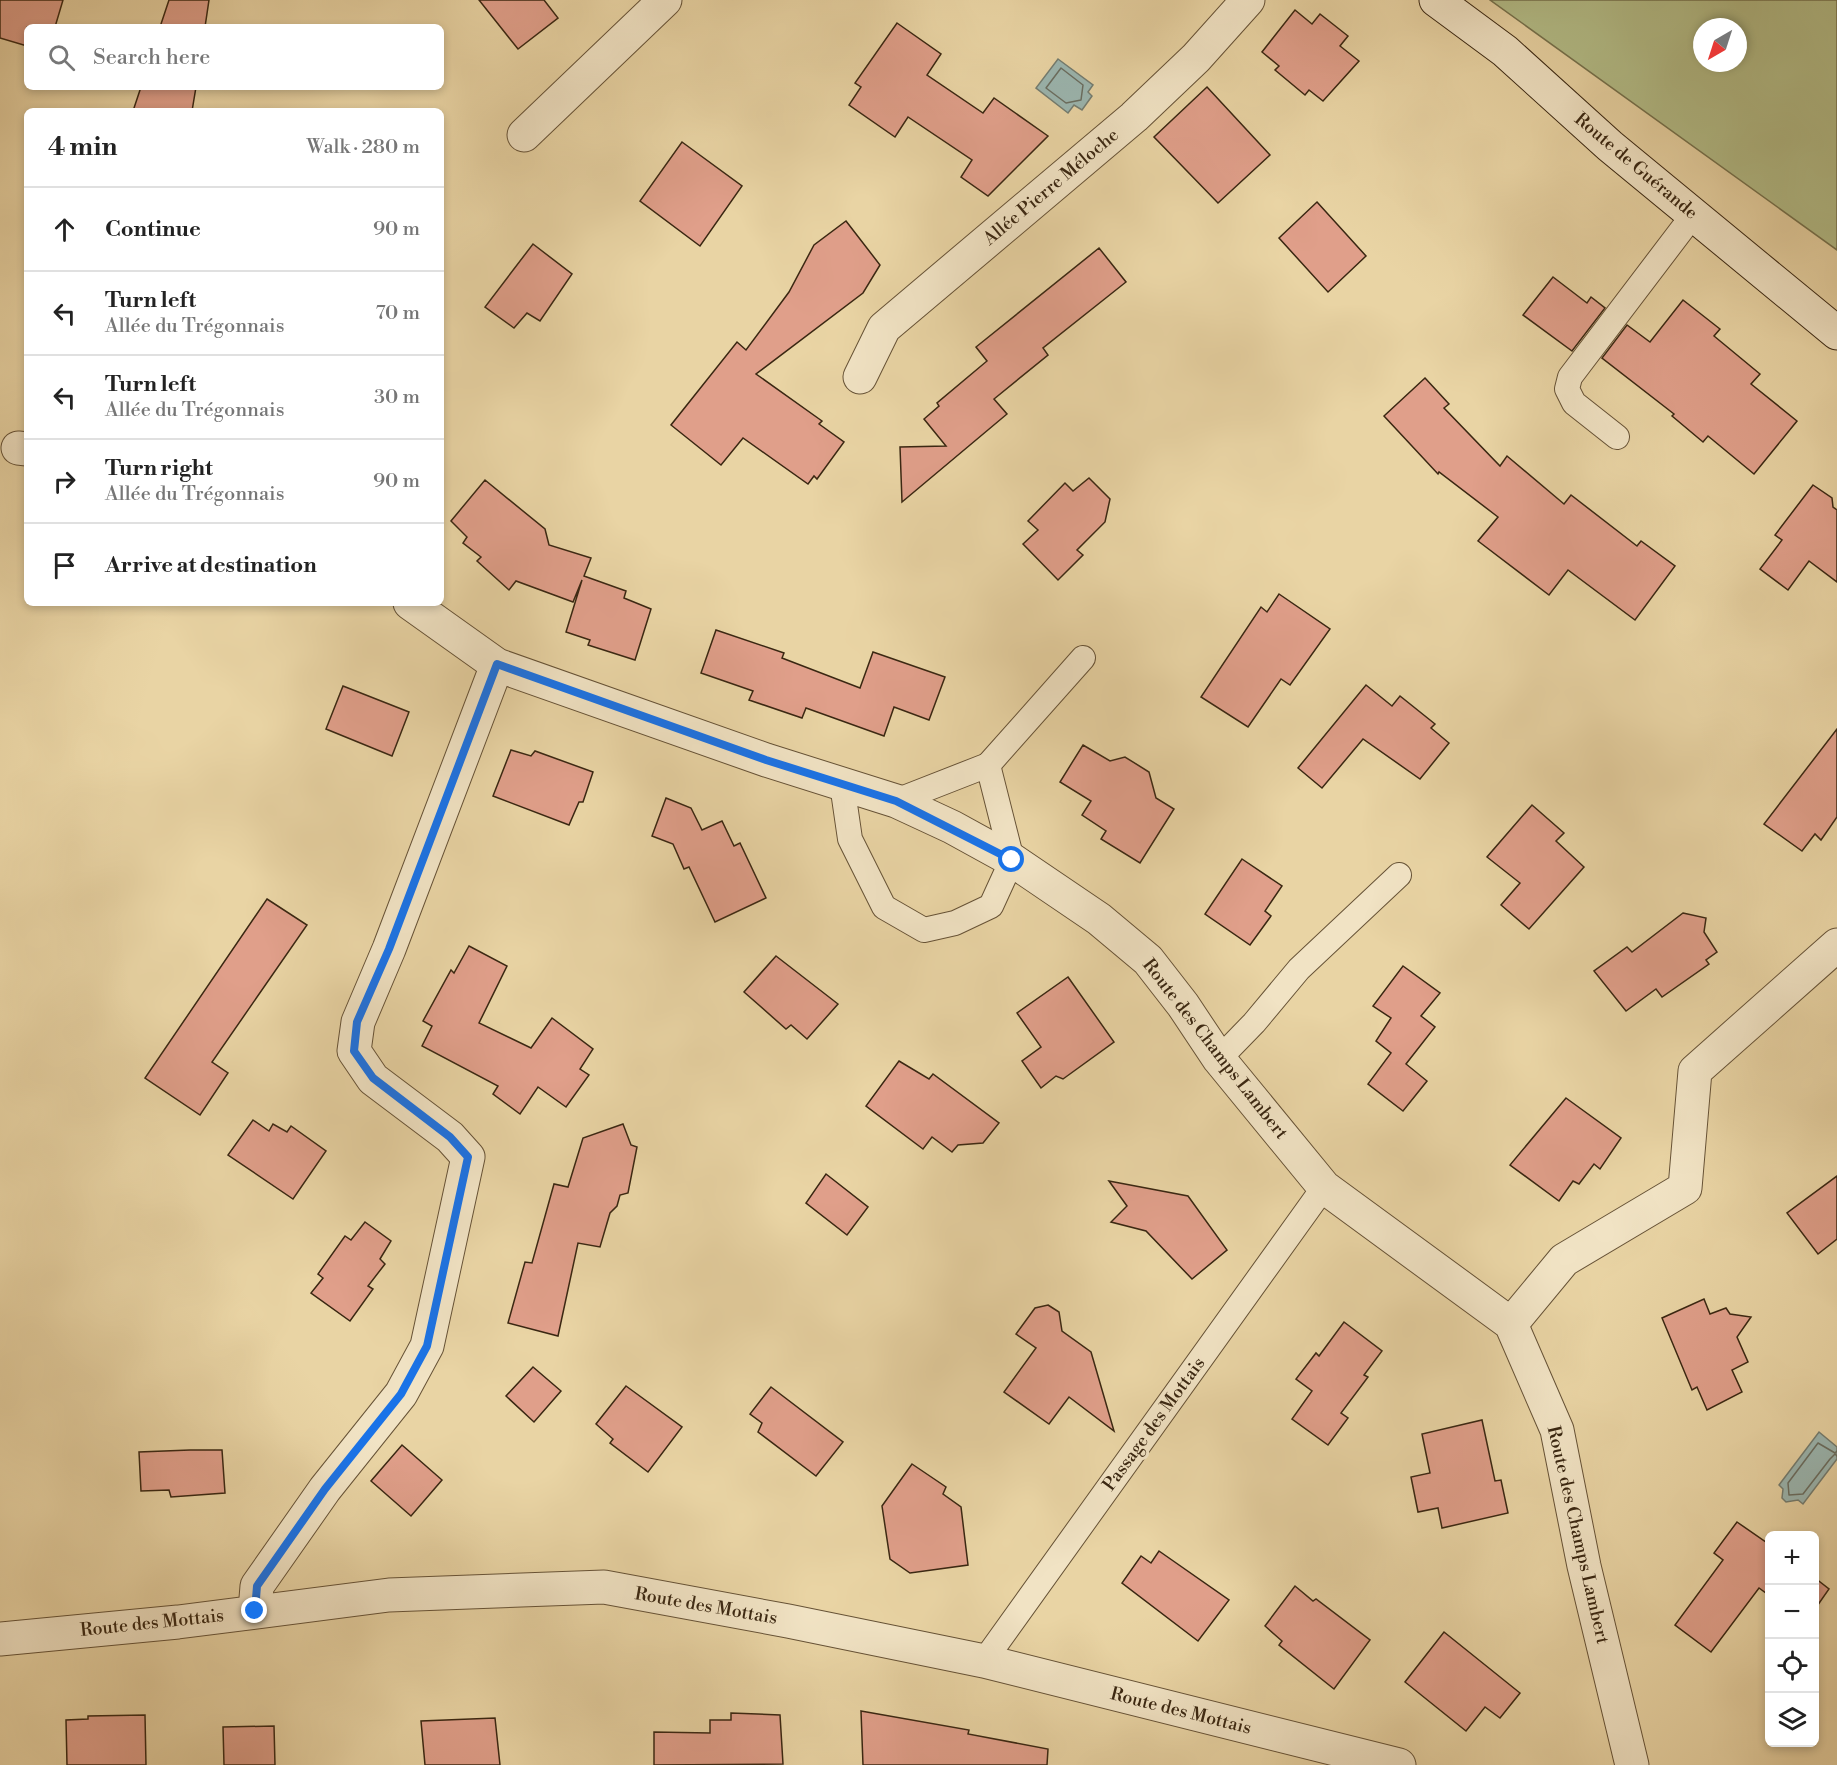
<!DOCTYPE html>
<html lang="en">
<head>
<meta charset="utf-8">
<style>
  body { margin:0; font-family:"Libre Bodoni",serif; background:#f6f6f6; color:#222 }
  .controls { position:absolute; right:18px; bottom:18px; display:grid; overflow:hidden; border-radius:9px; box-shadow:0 3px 9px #0003 }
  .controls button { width:54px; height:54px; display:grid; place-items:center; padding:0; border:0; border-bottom:2px solid #e0e0e0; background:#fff; color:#222; font:30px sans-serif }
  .compass { position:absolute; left:1693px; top:18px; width:54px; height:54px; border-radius:50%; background:#fff; box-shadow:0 3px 9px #0003; rotate:219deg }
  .stop { position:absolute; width:18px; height:18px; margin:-14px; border:4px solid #1a73e8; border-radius:50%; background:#fff }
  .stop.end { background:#1a73e8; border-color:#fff; box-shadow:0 2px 6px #0008 }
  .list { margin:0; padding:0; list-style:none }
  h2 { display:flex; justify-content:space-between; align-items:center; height:78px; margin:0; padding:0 24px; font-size:26px }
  h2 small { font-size:20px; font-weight:400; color:#767676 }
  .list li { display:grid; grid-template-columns:39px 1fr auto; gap:18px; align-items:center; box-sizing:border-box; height:84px; padding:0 24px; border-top:2px solid #e0e0e0 }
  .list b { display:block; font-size:22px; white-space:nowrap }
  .list p { margin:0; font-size:20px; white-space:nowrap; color:#767676 }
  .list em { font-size:20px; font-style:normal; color:#767676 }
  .icon { flex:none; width:33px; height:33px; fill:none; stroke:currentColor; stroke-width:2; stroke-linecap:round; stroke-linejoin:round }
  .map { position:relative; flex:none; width:1837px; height:1765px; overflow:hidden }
  .search { position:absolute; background:#fff; box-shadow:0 3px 9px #0003; left:24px; top:24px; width:420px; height:66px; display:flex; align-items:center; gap:15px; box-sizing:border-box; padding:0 21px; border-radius:9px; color:#767676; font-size:22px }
  .panel { position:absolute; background:#fff; box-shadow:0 3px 9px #0003; left:24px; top:108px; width:420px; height:498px; border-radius:9px }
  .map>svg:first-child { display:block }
  .green { fill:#b3bd88; stroke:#76724d; stroke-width:1.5; fill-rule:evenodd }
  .water { fill:#9bb6b0; stroke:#747d71; stroke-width:1.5 }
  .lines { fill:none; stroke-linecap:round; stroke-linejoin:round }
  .shore { stroke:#6a6e61; stroke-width:1.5 }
  .building { fill:#e09f8a; stroke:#3a2712; stroke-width:1.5 }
  .lane-casing { stroke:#665236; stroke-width:26 }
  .street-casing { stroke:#665236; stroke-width:35 }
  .secondary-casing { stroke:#3a2712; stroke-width:35 }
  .lane { stroke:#f1e3c4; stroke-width:24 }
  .street { stroke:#f1e3c4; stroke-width:33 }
  .secondary { stroke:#f1e3c4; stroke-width:33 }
  .route { stroke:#1a73e8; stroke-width:8 }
  .labels { text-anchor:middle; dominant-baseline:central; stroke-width:6; stroke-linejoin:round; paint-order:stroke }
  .street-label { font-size:18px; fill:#3a2712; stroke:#f1e3c4 }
</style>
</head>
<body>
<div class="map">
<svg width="1837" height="1765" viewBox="0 0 1837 1765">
  <rect width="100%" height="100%" fill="#e9d4a4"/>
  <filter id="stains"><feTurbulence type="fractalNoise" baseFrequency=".00333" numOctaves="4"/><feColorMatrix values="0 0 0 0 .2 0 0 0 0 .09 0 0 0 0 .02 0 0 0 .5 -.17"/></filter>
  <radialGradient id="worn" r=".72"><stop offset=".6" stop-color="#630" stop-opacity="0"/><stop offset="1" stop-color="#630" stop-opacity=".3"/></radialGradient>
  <!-- green -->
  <path class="green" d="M1490,0H1837V250ZM1702,27H1738V63H1702Z"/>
  <!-- water -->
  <g class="water">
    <polygon points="1058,59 1093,85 1088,92 1092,96 1082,110 1074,105 1068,113 1036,88"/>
    <polygon points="1819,1432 1837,1447 1837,1459 1803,1504 1798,1500 1786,1502 1782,1498 1783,1489 1779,1485"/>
  </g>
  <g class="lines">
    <!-- shore -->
    <g class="shore">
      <polygon points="1061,68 1083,85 1081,100 1066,103 1046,88"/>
      <polyline points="1837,1451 1835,1453 1818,1443 1788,1483 1789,1495 1803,1494 1830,1459 1835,1454 1837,1456"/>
    </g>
  </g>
  <!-- building -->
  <g class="building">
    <polygon points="0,0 63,0 55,27 27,27 27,46 0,38"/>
    <polygon points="169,0 209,0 205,27 160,27"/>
    <polygon points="479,0 544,0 558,18 518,49"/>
    <polygon points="1295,10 1312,24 1320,14 1348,36 1340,46 1359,61 1323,101 1309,90 1305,95 1275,70 1279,66 1262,52"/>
    <polygon points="897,23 941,54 927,75 983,113 994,98 1048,136 988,196 961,177 972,160 908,117 895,137 849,105 861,87 855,83"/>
    <polygon points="141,87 196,87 192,111 133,111"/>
    <polygon points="1207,87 1270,155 1218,203 1154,137"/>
    <polygon points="682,142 742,186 700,246 640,201"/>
    <polygon points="1317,202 1366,256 1328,292 1279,238"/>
    <polygon points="846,221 880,265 863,293 756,374 822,421 819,424 844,442 817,479 814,476 808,484 743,438 721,465 671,425 737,342 746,350 789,292 814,245"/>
    <polygon points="533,244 572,274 540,321 527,313 514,328 485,307"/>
    <polygon points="1099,248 1126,282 1043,348 1048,355 994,399 1007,414 902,502 900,447 946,446 924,419 939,406 937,403 987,361 976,347"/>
    <polygon points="1553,277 1587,303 1591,297 1605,308 1572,351 1523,315"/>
    <polygon points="1683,300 1720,329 1714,336 1760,374 1751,384 1797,421 1754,474 1708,436 1703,442 1672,416 1674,414 1602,358 1627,325 1650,342"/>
    <polygon points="1425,378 1449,404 1444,408 1500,466 1507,456 1564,504 1571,495 1637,546 1641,541 1675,566 1635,620 1568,570 1549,595 1478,541 1498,517 1439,472 1438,474 1384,416"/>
    <polygon points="1089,478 1110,499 1105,522 1077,550 1083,555 1058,580 1023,544 1038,530 1028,521 1065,483 1073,491"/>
    <polygon points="485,480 545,529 549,545 591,558 584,576 626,591 624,598 651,609 635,660 588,645 590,640 566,632 582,580 573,602 516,581 509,590 477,561 481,557 463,543 467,537 451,521"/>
    <polygon points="1813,485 1832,498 1833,507 1837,510 1837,582 1809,561 1788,590 1760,569 1782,540 1775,535"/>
    <polygon points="1279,594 1330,629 1290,685 1281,679 1248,727 1201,697 1261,607 1267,612"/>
    <polygon points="716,630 784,653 782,658 860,688 873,652 945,677 929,720 894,707 884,736 806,708 802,718 749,700 753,691 701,673"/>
    <polygon points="1366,685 1392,706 1400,696 1435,724 1431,728 1449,743 1420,779 1363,739 1322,788 1298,768"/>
    <polygon points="343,686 409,712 392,756 326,729"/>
    <polygon points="1837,729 1837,817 1821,840 1815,834 1802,851 1764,824"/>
    <polygon points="1083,745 1110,761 1125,757 1149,772 1156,798 1174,809 1140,863 1101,839 1106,831 1082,815 1091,801 1060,782"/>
    <polygon points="511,750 531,756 535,751 593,772 583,802 579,802 569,825 493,796"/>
    <polygon points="666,798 691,808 702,830 722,821 734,846 740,843 766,898 715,922 689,867 684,869 673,844 652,836"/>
    <polygon points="1532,805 1564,833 1556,841 1584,867 1529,929 1501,905 1520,883 1487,857"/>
    <polygon points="1242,859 1282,886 1265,911 1271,916 1250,945 1205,914"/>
    <polygon points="267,899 307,925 212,1062 228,1073 200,1115 145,1078"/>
    <polygon points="1683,913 1706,918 1704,932 1717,952 1706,960 1709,964 1662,997 1656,989 1626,1011 1594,971 1627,947 1632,952"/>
    <polygon points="469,946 507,966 479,1023 531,1048 552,1018 593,1049 580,1069 589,1075 566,1107 538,1087 520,1114 493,1094 498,1086 422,1046 432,1026 423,1021 451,970 454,973"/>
    <polygon points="776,956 838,1004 807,1039 791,1025 786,1029 744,992"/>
    <polygon points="1403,966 1440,993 1421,1016 1435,1027 1406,1064 1427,1081 1403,1111 1368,1084 1391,1053 1376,1041 1391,1018 1373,1006"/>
    <polygon points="1068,977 1114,1042 1063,1079 1056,1076 1041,1088 1022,1061 1041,1047 1017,1013"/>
    <polygon points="899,1061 929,1079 933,1074 999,1123 983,1143 958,1145 952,1152 932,1137 923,1149 866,1106"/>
    <polygon points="1566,1098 1621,1138 1600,1169 1594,1164 1579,1184 1573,1181 1559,1201 1510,1165"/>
    <polygon points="253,1120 269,1131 273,1124 287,1132 291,1126 326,1151 293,1199 228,1155"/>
    <polygon points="623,1124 631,1145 637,1147 628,1193 620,1195 617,1206 610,1213 600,1247 578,1243 558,1336 508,1323 525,1262 532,1263 554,1184 568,1187 583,1138"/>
    <polygon points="826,1174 868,1207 847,1235 806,1203"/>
    <polygon points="1837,1176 1837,1239 1818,1254 1787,1213"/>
    <polygon points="1109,1181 1188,1196 1227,1250 1192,1279 1146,1231 1111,1222 1127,1206"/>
    <polygon points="365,1222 391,1241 380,1259 385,1264 368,1286 373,1289 350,1321 311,1293 323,1278 318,1274 345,1236 351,1240"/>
    <polygon points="1704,1299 1710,1314 1726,1308 1730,1314 1751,1317 1737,1337 1748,1362 1732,1370 1742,1392 1707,1410 1697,1387 1692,1390 1662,1318"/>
    <polygon points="1048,1305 1059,1312 1062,1331 1091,1352 1114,1431 1069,1397 1049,1424 1004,1392 1036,1348 1016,1334 1035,1308"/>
    <polygon points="1344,1322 1382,1351 1364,1375 1368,1377 1341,1413 1348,1418 1328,1445 1292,1419 1312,1391 1296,1379 1316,1353 1319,1356"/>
    <polygon points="533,1367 561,1391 534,1422 506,1396"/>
    <polygon points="626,1386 682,1427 648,1472 610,1443 613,1439 596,1424"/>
    <polygon points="771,1387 843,1442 816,1476 758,1432 762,1423 750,1414"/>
    <polygon points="1482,1420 1495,1481 1501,1480 1508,1513 1442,1528 1438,1508 1418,1512 1411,1477 1430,1473 1422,1434"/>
    <polygon points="402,1445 442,1480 411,1516 371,1481"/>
    <polygon points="190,1450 222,1450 225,1493 171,1497 169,1490 141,1491 139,1452"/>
    <polygon points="912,1464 946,1487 943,1494 961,1507 968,1565 910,1573 890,1559 882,1506"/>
    <polygon points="1737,1522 1770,1545 1770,1596 1759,1588 1711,1652 1675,1625 1723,1560 1714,1553"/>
    <polygon points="1159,1551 1229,1600 1198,1641 1122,1583 1141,1556 1151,1563"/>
    <polygon points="1815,1578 1829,1589 1815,1609"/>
    <polygon points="1295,1586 1313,1601 1316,1599 1370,1640 1334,1689 1279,1645 1282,1641 1265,1626"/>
    <polygon points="1444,1632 1520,1693 1500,1718 1485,1707 1466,1731 1405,1682"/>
    <polygon points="861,1711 969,1730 968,1734 1048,1749 1047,1765 863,1765"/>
    <polygon points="731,1713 780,1715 783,1764 654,1765 654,1732 710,1733 710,1720 731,1720"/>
    <polygon points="145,1715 146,1765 67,1765 66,1720 88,1719 88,1716"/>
    <polygon points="495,1718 500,1765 425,1765 421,1721"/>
    <polygon points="274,1726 275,1765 224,1765 223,1727"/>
  </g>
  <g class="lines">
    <defs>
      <g id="lane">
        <polyline points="1617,437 1574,403 1567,389 1570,377 1693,215"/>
        <polyline points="988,765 1083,658"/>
        <polyline points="842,784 850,839 884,907 924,930 955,923 991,906 1012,860 988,765 896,801"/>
        <polyline points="1219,1059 1254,1023 1299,969 1399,875"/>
        <polyline points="984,1661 1324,1187"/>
      </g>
      <g id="street">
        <polyline points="524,135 665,0"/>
        <polyline points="860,377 884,328 1134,117 1196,58 1248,0"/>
        <polyline points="18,448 27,449"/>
        <polyline points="410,603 497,665 766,760 896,801 952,827 1012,860 1099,919 1148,960 1183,1005 1219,1059 1324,1187 1511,1324 1557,1430 1584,1566 1632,1765"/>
        <polyline points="1511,1324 1564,1260 1685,1188 1695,1071 1837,945"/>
        <polyline points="255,1611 257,1586 325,1489 401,1394 427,1346 468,1157 450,1137 373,1079 354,1051 358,1022 389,949 497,665"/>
        <polyline points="0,1639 178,1622 389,1595 604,1587 788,1621 984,1661 1399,1765"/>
      </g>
      <polyline id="secondary" points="1436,0 1505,51 1610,146 1837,333"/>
    </defs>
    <!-- lane casing -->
    <use href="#lane" class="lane-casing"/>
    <!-- street casing -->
    <use href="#street" class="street-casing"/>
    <!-- secondary casing -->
    <use href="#secondary" class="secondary-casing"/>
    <!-- lane -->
    <use href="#lane" class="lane"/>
    <!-- street -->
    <use href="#street" class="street"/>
    <!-- secondary -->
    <use href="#secondary" class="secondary"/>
  </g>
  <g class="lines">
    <!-- route -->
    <polyline class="route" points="255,1611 257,1586 325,1489 401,1394 427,1346 468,1157 450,1137 373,1078 354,1051 357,1022 389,949 497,664 766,760 896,801 1012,860"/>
  </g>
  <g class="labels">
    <!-- street labels -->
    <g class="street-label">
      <text transform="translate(1636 166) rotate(40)">Route de Guérande</text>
      <text transform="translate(1051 187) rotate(-40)">Allée Pierre Méloche</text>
      <text transform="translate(1215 1049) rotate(52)">Route des Champs Lambert</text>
      <text transform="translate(1154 1424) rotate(-54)">Passage des Mottais</text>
      <text transform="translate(1578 1535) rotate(77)">Route des Champs Lambert</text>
      <text transform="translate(706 1606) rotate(10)">Route des Mottais</text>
      <text transform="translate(152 1623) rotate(-6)">Route des Mottais</text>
      <text transform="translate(1181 1711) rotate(14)">Route des Mottais</text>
    </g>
  </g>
  <rect width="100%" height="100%" filter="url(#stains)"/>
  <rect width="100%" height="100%" fill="url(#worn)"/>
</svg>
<div class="controls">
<button>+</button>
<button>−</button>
<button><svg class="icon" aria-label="locate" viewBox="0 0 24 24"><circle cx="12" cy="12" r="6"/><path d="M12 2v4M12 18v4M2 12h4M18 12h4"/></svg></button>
<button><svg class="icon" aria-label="layers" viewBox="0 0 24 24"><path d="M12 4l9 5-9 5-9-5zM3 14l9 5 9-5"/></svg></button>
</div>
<svg class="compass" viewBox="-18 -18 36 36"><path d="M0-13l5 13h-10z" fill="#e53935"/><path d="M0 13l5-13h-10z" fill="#767676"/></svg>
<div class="stop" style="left:1012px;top:860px"></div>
<div class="stop end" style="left:255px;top:1611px"></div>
<div class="search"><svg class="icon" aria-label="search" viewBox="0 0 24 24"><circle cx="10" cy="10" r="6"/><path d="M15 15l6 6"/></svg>Search here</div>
<section class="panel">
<h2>4 min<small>Walk · 280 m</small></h2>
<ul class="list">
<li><svg class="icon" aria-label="ahead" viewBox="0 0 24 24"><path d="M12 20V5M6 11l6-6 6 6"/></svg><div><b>Continue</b></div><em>90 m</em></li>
<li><svg class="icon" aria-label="left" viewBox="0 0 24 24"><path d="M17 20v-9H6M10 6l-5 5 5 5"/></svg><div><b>Turn left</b><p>Allée du Trégonnais</p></div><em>70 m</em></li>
<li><svg class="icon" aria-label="left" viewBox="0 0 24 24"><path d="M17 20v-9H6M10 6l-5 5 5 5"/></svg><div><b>Turn left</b><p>Allée du Trégonnais</p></div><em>30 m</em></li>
<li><svg class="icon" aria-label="right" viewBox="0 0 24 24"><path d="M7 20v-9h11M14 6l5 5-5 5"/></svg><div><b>Turn right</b><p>Allée du Trégonnais</p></div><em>90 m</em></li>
<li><svg class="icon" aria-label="arrive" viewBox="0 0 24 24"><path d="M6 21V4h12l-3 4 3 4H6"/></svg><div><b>Arrive at destination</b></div></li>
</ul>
</section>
</div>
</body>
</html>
